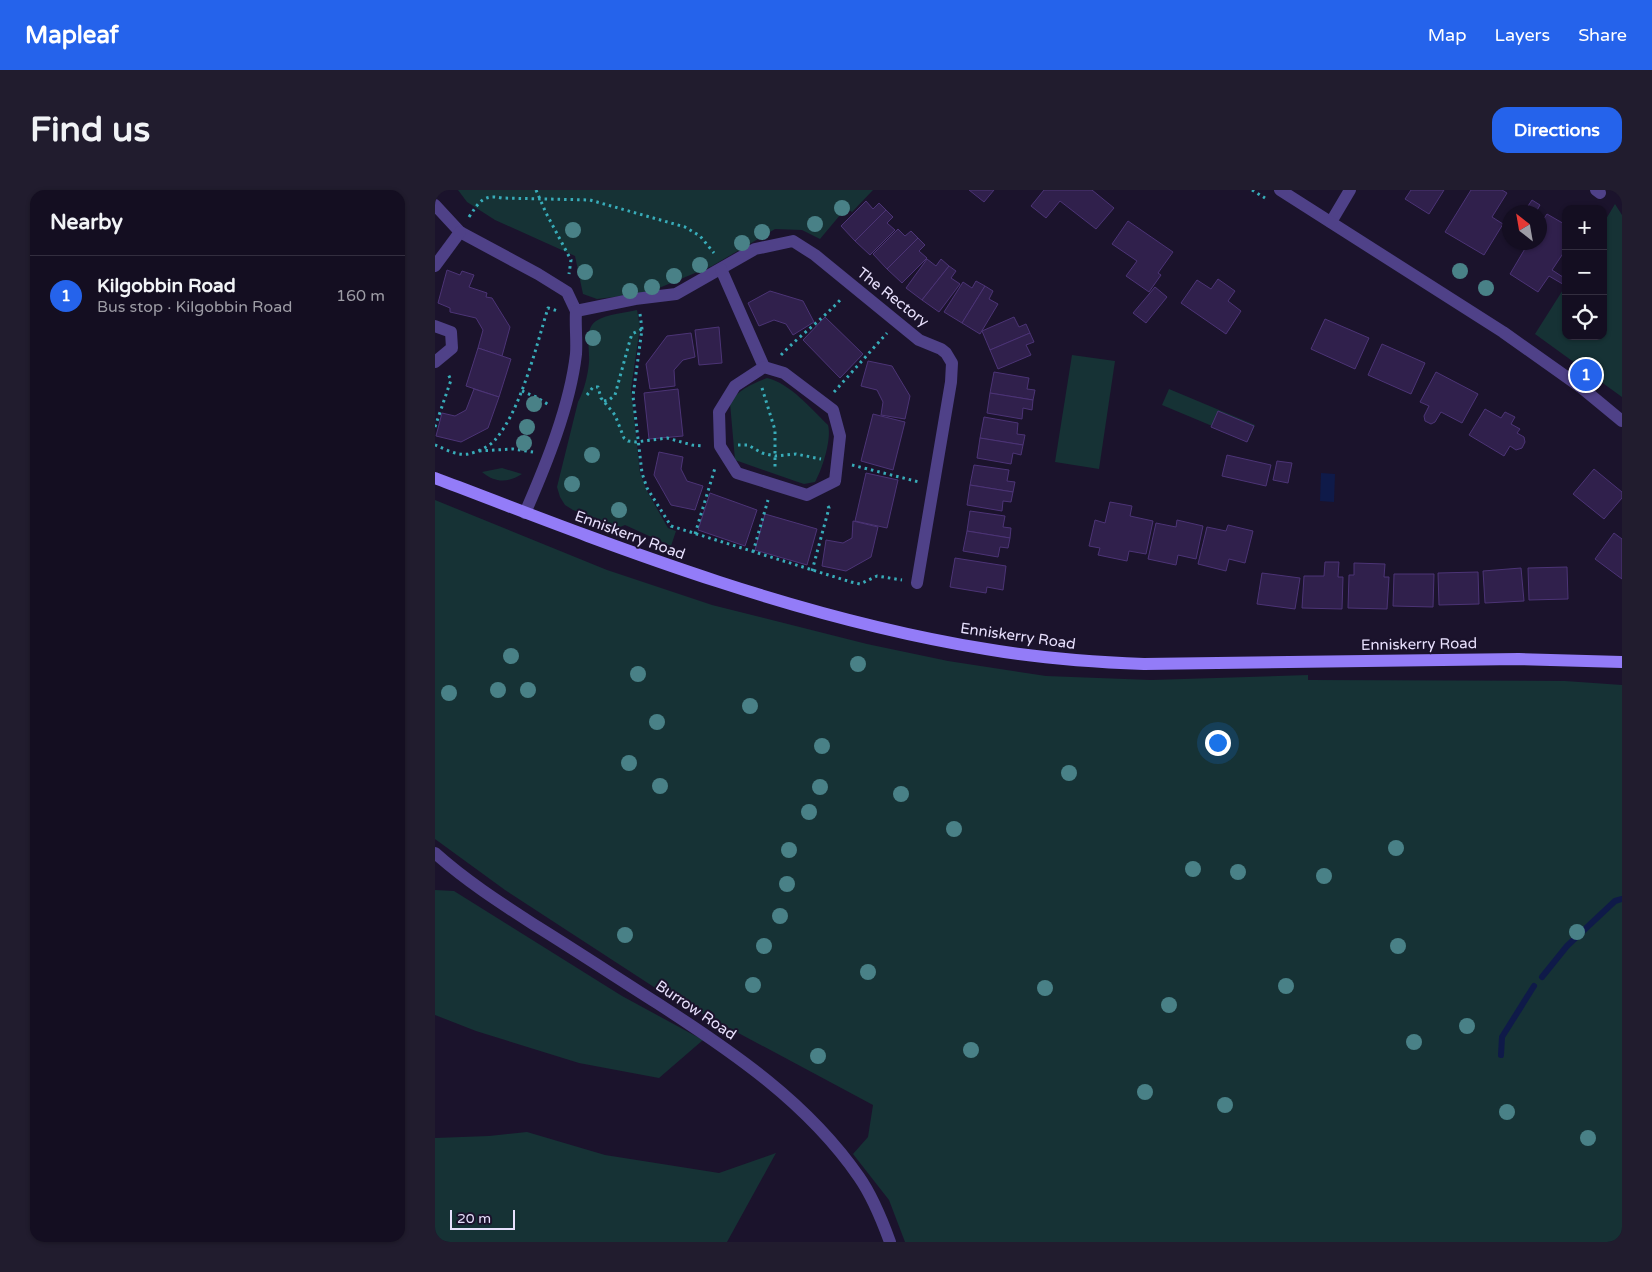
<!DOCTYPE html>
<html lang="en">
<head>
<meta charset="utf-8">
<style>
  body { margin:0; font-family:"Varela Round",sans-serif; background:#211c2e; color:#f1f3f6 }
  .controls { position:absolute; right:15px; top:15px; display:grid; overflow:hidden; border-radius:10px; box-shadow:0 1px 4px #0004 }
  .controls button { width:45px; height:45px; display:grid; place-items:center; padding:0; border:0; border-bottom:1px solid #332e3f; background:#140e21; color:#f1f3f6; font:25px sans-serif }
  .compass { position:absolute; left:1067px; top:15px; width:45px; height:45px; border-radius:50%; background:#140e21; box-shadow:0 1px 4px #0004; rotate:329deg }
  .scale { position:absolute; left:15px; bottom:12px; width:65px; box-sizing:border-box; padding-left:5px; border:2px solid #e8e0fd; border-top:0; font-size:14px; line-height:18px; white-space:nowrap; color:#e8e0fd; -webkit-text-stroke:4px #1b132c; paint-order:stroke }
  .you { position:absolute; left:782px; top:552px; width:18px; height:18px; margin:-12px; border:4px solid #fff; border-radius:50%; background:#1a73e8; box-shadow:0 0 0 8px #1a73e833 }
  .badge { display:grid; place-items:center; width:32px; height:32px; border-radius:50%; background:#2563eb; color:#fff; font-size:16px; font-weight:700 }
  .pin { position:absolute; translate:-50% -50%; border:2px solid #fff; box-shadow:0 1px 5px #0006 }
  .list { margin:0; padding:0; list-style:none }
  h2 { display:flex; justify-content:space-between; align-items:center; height:65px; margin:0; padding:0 20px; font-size:21px }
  h2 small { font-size:16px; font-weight:400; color:#9d9ca5 }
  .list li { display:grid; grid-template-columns:32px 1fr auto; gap:15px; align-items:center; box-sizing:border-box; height:80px; padding:0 20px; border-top:1px solid #332e3f }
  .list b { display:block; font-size:19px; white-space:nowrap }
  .list p { margin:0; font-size:16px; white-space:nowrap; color:#9d9ca5 }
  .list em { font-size:16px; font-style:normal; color:#9d9ca5 }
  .icon { flex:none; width:28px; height:28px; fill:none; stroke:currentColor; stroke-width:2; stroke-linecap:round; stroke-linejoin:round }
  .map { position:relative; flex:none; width:1187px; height:1052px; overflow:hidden; border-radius:15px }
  header { display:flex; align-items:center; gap:30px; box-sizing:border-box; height:70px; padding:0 25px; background:#2563eb; color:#fff }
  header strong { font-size:24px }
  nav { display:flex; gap:28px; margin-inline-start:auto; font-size:18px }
  .intro { display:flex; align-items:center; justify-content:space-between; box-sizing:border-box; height:120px; padding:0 30px }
  h1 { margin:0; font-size:35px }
  .button { padding:12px 22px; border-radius:15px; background:#2563eb; color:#fff; font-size:18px; font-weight:700 }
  main { display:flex; gap:30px; padding:0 30px }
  aside { flex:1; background:#140e21; border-radius:15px; box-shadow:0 1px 4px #0004 }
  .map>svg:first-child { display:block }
  .green { fill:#163235 }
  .water { fill:#0f1a49 }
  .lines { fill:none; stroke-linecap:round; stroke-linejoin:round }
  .stream { stroke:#0f1a49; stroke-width:6 }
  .building { fill:#30204c; stroke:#4c3476 }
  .path { stroke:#38acb9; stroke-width:3; stroke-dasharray:2.5 4; stroke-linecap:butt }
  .minor { stroke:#4f4188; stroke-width:12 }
  .tertiary { stroke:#4f4188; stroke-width:12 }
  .secondary { stroke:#937cf8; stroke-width:12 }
  .tree { fill:#498187 }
  .labels { text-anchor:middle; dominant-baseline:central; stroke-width:4; stroke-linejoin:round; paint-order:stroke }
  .street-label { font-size:15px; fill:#e8e0fd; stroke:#1b132c }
</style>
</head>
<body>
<header>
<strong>Mapleaf</strong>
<nav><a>Map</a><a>Layers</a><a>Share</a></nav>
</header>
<div class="intro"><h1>Find us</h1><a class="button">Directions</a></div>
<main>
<aside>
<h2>Nearby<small></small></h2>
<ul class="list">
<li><span class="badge">1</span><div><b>Kilgobbin Road</b><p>Bus stop · Kilgobbin Road</p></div><em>160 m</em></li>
</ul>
</aside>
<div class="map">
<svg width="1187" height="1052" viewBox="0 0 1187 1052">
  <rect width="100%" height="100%" fill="#1b132c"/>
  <!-- green -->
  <g class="green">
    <polygon points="23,0 438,0 417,22 411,18 385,49 367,40 340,39 277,76 212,103 162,109 148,104 140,66 60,30 32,12"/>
    <polygon points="1180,14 1187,25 1187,207 1100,144 1131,95 1131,146 1168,146 1168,34"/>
    <path d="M202,120L205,137L196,199L205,283L212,301L225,324L233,338L241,341L236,356L190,335L185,337L138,320L130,315L125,307L122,297L143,212C149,201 153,185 154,172C155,159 149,139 161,131C171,124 190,123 202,120Z"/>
    <polygon points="637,165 680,171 664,279 620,272"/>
    <path d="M332,188C356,194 375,218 393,235C397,249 387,280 380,292L369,294L360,291L300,270L295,213C304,199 317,194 332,188Z"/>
    <polygon points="734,199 820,235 813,251 727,215"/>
    <path d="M67,278L87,284C73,293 60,293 47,282Z"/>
    <polygon points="0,310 172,380 277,415 432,454 513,471 611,486 716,490 873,485 873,490 1130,491 1187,495 1187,1052 470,1052 454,1010 418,964 433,947 438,915 225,801 70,700 0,649"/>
    <polygon points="0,700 19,701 187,806 268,850 224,888 144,873 41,841 0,825"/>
    <polygon points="92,942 170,965 284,983 341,963 292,1052 0,1052 0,948 54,946"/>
  </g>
  <!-- water -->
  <polygon class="water" points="886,283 900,284 899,312 885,311"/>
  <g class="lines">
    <!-- stream -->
    <g class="stream">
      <polyline points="1107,787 1132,756 1180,711 1187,709"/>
      <polyline points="1066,865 1067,847 1099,796"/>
    </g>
  </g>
  <!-- building -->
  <g class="building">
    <polygon points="534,0 559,0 549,12"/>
    <polygon points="609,0 657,0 679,18 661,39 625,11 611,28 596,16"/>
    <polygon points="976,0 1009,0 994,24 970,9"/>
    <polygon points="1036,0 1067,0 1072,3 1057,27 1068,34 1049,65 1010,42"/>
    <polygon points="1097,10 1105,15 1101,22 1089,22"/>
    <polygon points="431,11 438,19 444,13 451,20 420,51 406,36"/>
    <polygon points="451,20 458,27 452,33 460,40 435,65 420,51"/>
    <polygon points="1112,24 1131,35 1131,59 1117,80 1131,89 1131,96 1114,86 1103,102 1075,84 1094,52 1104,52 1104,36"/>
    <polygon points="693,31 738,62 723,83 726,85 714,102 691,86 702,71 677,54"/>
    <polygon points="463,39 470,46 476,41 483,48 452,79 438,64"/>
    <polygon points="483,48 490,55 484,61 492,68 467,93 452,79"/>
    <polygon points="492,69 501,76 506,69 514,76 487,110 471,98"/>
    <polygon points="514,76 521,81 516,88 525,94 504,122 487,110"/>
    <polygon points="12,80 25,85 27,81 39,85 34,97 52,103 51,107 57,108 75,137 67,166 43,158 48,140 41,128 15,122 15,118 3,113"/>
    <polygon points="783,89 800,101 793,111 806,121 791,144 746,113 762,90 776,99"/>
    <polygon points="541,91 550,96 527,133 509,122 528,92 537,98"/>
    <polygon points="550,96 558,101 554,109 563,114 545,144 527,133"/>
    <polygon points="720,97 732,107 711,133 698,123"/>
    <polygon points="335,101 368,111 379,132 358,145 351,134 339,130 324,136 313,113"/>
    <polygon points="390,127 428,164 405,188 368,150"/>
    <polygon points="579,127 584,137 591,134 595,143 555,160 547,141"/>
    <polygon points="890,129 934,148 920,179 876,159"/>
    <polygon points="284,137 287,173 264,175 260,140"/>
    <polygon points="256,143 260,167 248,170 239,180 240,196 215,199 211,174 232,146"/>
    <polygon points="595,143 599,152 591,155 596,165 563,179 555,160"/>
    <polygon points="947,154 990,173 976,204 933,185"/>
    <polygon points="43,158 76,169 64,207 31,196"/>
    <polygon points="433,171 457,176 475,206 470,229 446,225 448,212 442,200 426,196"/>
    <polygon points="559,182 594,188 592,199 600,200 598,210 555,203"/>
    <polygon points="1001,182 1043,204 1027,233 1006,222 1000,232 996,234 990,231 989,226 994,216 985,212"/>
    <polygon points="39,199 64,207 53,238 26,252 1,246 7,223 20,226 31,220"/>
    <polygon points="243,199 248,246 214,249 209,203"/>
    <polygon points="555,203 598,210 597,220 588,218 587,229 552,223"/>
    <polygon points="1050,219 1066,228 1070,222 1080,227 1076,234 1085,239 1082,243 1089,247 1090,252 1087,258 1081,260 1075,256 1069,266 1034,245"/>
    <polygon points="783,221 819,236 812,252 776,237"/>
    <polygon points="438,224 470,232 458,280 426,271"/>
    <polygon points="549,227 583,233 582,244 590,245 588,255 545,248"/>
    <polygon points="545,248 588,255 586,265 578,263 576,274 542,268"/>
    <polygon points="224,262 248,267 246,279 252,291 268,296 260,320 236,315 219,285"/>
    <polygon points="792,265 836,275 831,296 787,286"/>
    <polygon points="842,271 857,273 853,293 838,290"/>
    <polygon points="539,275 574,280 572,291 580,292 578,302 535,295"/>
    <polygon points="1159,279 1187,302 1187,308 1169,329 1138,304"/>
    <polygon points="431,283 463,290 452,338 420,331"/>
    <polygon points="535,295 578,302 576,312 568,311 567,321 532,315"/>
    <polygon points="275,303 322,320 310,356 263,340"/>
    <polygon points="675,312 697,316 695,326 718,331 711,364 694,361 692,371 663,365 665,358 654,356 660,330 670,333"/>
    <polygon points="535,321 570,326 568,337 576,338 575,348 532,341"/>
    <polygon points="330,324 382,339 372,375 320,360"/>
    <polygon points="742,330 768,336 761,369 743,365 741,375 713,369 721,333 741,337"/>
    <polygon points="418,331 443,337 436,367 411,381 387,376 391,350 408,353 417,348"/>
    <polygon points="793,335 818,341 810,373 794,369 791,381 763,374 772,337 791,341"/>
    <polygon points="532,341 575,348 573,358 565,357 563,367 528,361"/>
    <polygon points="1179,343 1187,349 1187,389 1160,369"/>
    <polygon points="520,368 571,376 568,400 552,397 551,403 515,397"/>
    <polygon points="890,372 904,372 903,387 908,387 907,419 867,418 869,386 889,386"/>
    <polygon points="919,373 950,374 949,387 954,387 952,419 913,418 914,385 919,385"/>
    <polygon points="1132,377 1133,409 1094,410 1093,378"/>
    <polygon points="1086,378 1089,411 1050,413 1048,381"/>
    <polygon points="1043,382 1044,414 1004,415 1003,383"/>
    <polygon points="827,383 865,388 860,419 822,414"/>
    <polygon points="959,384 999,384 998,417 958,416"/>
  </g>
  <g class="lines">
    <!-- path -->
    <g class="path">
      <polyline points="101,0 111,23 136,70 134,84"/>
      <polyline points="817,0 830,8"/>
      <path d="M34,27C44,12 48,4 67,8L155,10L250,37L265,46L279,63"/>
      <polyline points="205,124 207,139 198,206 207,283 212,298 236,336 416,392 425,394 442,386 467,390"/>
      <path d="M346,165C365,145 388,129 407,108"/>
      <polyline points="327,198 340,240 340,277"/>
      <polyline points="87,201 101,207 114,215"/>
      <polyline points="399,202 452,143"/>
      <polyline points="152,205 158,197 163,197 166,208 180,225 189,248 193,251 201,252 232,248 257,255 269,256"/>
      <polyline points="169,211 174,210 180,205 195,150 197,144 207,139"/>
      <polyline points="0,237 16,190 13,184"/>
      <path d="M0,255C10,259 22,266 33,264C42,262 54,257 60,250C86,220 101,157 113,118L123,121"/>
      <polyline points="303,255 313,255 327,263 340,266 361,264 386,269"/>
      <polyline points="44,261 78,259 98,262"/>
      <polyline points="417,275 484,292"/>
      <polyline points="260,344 280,278"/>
      <polyline points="318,362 333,310"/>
      <polyline points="377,381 394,318 392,314"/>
    </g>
    <!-- minor -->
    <g class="minor">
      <polyline points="1161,0 1165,3"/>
      <polyline points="0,15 25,42 103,84 132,102 141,121 200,109 241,104 320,59 358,51 380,65 484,150 506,159 511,163 517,173 516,192 482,393"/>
      <polyline points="896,32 915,0"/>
      <polyline points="0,76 25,42"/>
      <polyline points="286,79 329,177"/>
      <polyline points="0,136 16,142 17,158 0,172"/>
      <polygon points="329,177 349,183 398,220 405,246 400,291 372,305 302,283 285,256 284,222 300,196"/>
      <path d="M90,323C111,275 135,216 141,164C142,150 140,135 141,121"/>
    </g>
    <!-- tertiary -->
    <g class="tertiary">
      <polyline points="845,0 1068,142 1147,198 1187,231"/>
      <path d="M0,663C30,690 64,712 98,734C140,760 181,787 222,813C298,862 373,913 424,987C438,1007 447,1030 455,1052"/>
    </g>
    <!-- secondary -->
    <path class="secondary" d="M0,288C180,357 360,428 551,459C603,468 656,472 709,474L1084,469L1187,472"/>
  </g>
  <!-- trees -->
  <g class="tree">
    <circle cx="407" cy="18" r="8"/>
    <circle cx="380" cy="34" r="8"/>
    <circle cx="138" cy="40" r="8"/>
    <circle cx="327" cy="42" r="8"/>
    <circle cx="307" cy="53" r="8"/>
    <circle cx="265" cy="75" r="8"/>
    <circle cx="1025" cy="81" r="8"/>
    <circle cx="150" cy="82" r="8"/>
    <circle cx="239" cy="86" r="8"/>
    <circle cx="217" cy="97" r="8"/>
    <circle cx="1051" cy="98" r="8"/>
    <circle cx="195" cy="101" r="8"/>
    <circle cx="158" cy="148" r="8"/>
    <circle cx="99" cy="214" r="8"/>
    <circle cx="92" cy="237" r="8"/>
    <circle cx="89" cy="253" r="8"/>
    <circle cx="157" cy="265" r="8"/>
    <circle cx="137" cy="294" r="8"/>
    <circle cx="184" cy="320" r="8"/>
    <circle cx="76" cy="466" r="8"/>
    <circle cx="423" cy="474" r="8"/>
    <circle cx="203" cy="484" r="8"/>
    <circle cx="63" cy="500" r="8"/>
    <circle cx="93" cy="500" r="8"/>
    <circle cx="14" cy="503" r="8"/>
    <circle cx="315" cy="516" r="8"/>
    <circle cx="222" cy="532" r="8"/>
    <circle cx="387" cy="556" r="8"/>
    <circle cx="194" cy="573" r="8"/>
    <circle cx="634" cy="583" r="8"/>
    <circle cx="225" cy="596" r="8"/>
    <circle cx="385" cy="597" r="8"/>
    <circle cx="466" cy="604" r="8"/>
    <circle cx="374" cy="622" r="8"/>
    <circle cx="519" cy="639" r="8"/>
    <circle cx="961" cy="658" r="8"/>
    <circle cx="354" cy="660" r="8"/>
    <circle cx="758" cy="679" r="8"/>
    <circle cx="803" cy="682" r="8"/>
    <circle cx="889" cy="686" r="8"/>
    <circle cx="352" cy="694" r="8"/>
    <circle cx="345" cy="726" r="8"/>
    <circle cx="1142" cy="742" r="8"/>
    <circle cx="190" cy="745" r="8"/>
    <circle cx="329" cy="756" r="8"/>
    <circle cx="963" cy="756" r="8"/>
    <circle cx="433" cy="782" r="8"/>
    <circle cx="318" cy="795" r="8"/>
    <circle cx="851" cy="796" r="8"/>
    <circle cx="610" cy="798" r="8"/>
    <circle cx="734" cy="815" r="8"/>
    <circle cx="1032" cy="836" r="8"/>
    <circle cx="979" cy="852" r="8"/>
    <circle cx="536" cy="860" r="8"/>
    <circle cx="383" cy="866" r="8"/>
    <circle cx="710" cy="902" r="8"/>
    <circle cx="790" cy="915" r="8"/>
    <circle cx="1072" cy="922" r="8"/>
    <circle cx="1153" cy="948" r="8"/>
  </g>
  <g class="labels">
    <!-- street labels -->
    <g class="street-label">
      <text transform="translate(458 107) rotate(38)">The Rectory</text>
      <text transform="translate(195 345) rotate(20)">Enniskerry Road</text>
      <text transform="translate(583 446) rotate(8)">Enniskerry Road</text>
      <text transform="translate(984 454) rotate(-1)">Enniskerry Road</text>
      <text transform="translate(261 820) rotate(34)">Burrow Road</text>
    </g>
  </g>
</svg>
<div class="controls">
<button>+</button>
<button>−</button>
<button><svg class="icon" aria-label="locate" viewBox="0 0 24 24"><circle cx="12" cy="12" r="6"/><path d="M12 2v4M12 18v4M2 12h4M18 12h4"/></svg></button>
</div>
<svg class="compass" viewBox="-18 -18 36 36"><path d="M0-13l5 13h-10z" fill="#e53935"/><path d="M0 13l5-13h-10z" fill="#9d9ca5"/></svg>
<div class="scale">20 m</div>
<div class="you"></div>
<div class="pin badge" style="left:1151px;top:185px">1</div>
</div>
</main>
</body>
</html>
